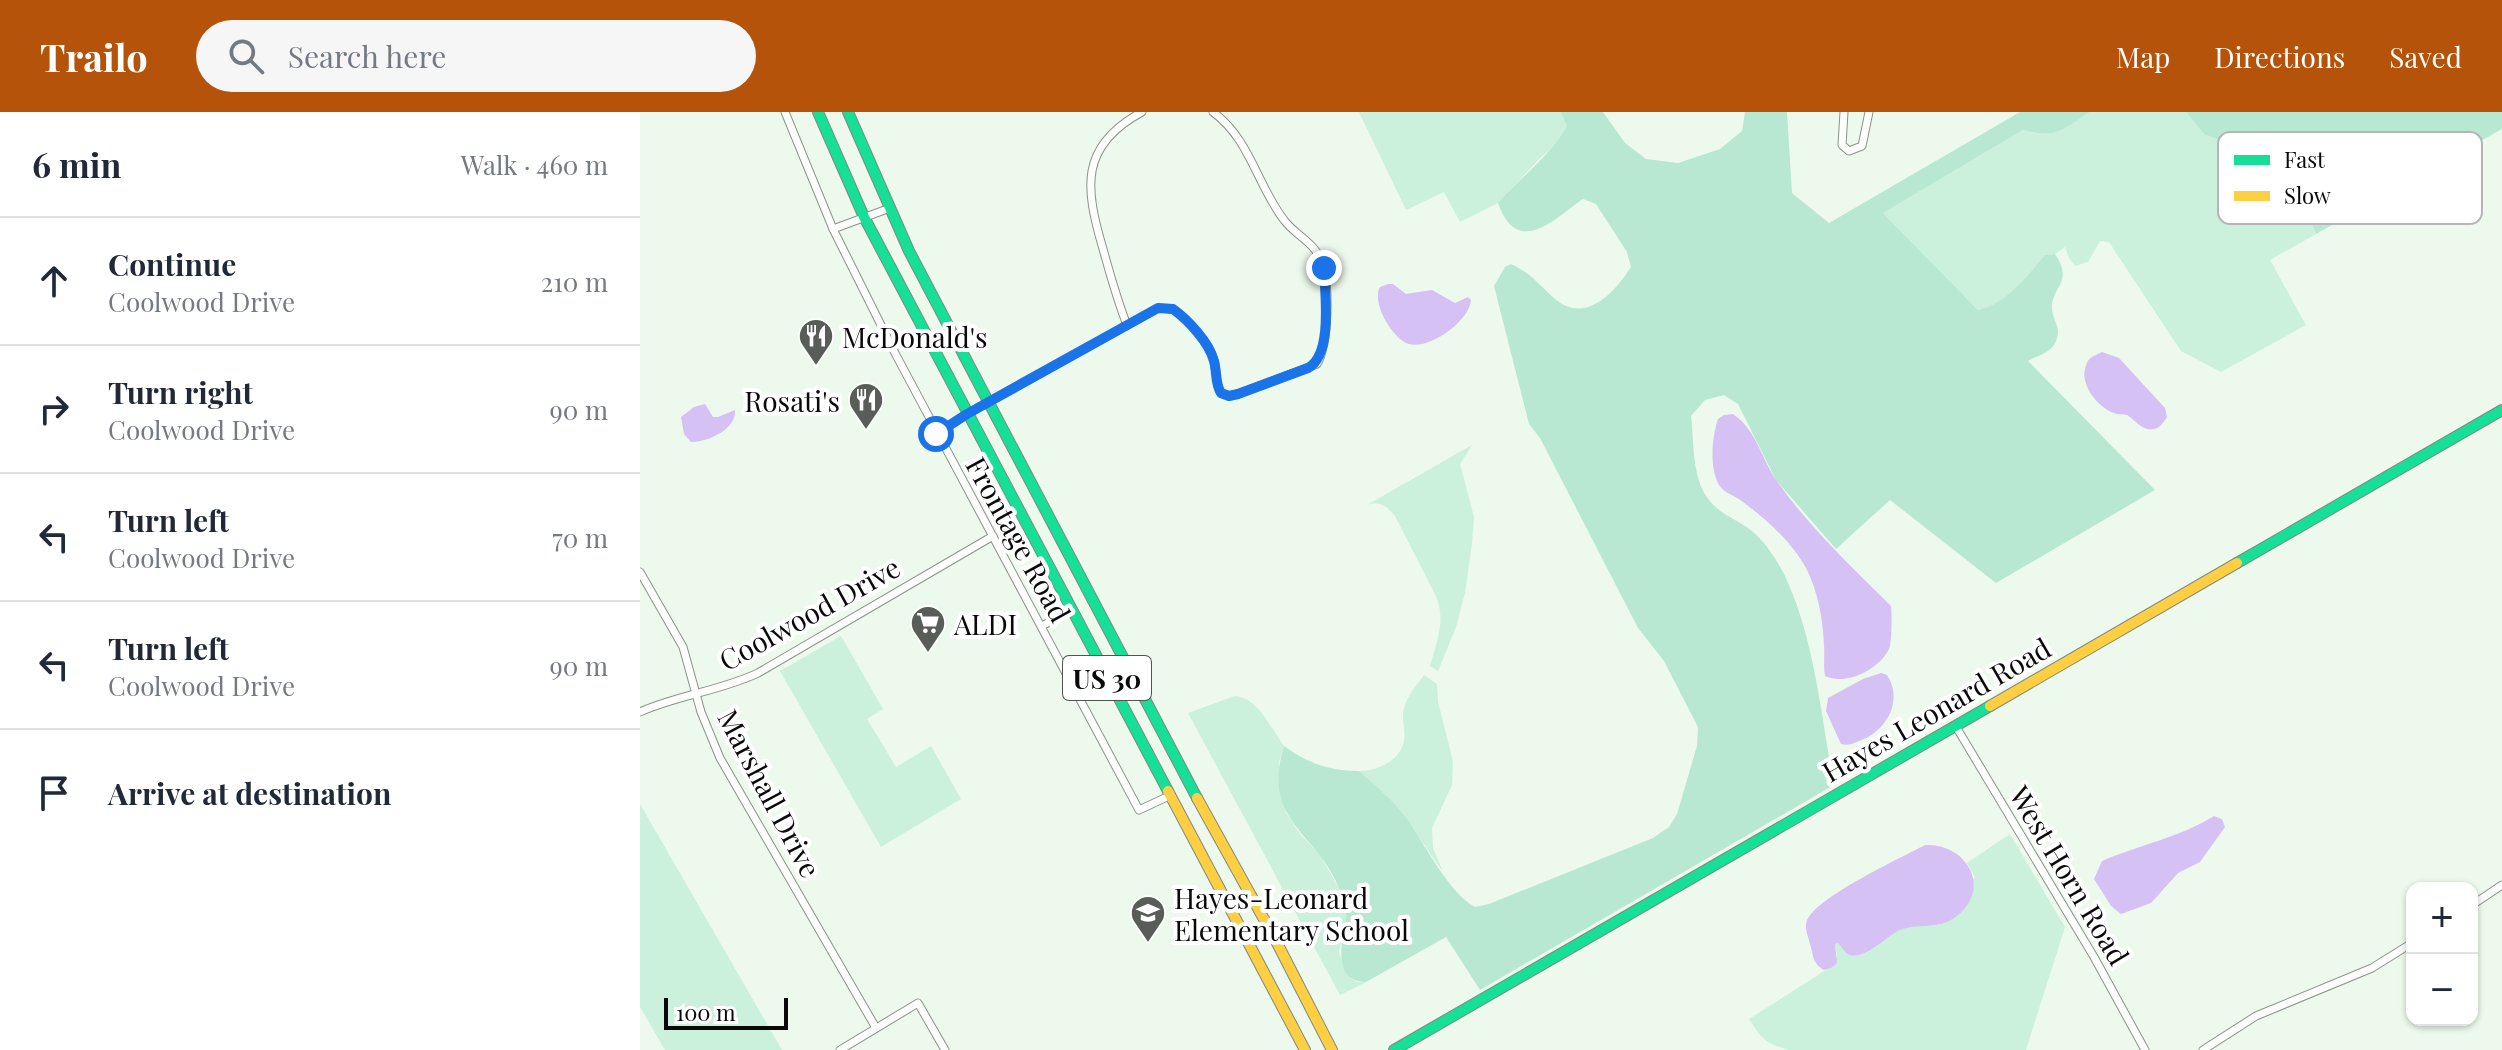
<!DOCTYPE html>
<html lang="en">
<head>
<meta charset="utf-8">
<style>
  body { margin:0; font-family:"Playfair Display",serif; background:#f6f6f7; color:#1f2937 }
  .controls { position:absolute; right:24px; bottom:24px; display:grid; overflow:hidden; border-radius:16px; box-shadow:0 2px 6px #0004 }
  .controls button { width:72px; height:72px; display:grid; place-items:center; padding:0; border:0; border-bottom:2px solid #e0e1e3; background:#fff; color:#1f2937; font:40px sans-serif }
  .scale { position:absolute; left:24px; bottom:20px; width:124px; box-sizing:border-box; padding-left:8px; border:4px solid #090909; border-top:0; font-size:22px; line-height:28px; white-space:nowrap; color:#090909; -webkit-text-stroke:6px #fff; paint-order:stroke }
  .stop { position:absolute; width:24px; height:24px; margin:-18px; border:6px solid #1a73e8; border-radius:50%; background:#fff }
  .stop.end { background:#1a73e8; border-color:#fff; box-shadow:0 2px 8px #0008 }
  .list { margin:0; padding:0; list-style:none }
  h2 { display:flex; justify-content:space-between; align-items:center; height:104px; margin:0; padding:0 32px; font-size:34px }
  h2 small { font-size:26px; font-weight:400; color:#747a83 }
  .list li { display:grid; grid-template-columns:52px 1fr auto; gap:24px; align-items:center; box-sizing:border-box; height:128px; padding:0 32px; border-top:2px solid #e0e1e3 }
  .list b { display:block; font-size:30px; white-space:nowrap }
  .list p { margin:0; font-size:26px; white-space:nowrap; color:#747a83 }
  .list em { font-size:26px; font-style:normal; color:#747a83 }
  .icon { flex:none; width:44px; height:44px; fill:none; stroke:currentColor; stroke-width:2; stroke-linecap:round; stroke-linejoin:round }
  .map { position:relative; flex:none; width:1862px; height:938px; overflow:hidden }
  header { display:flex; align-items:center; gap:48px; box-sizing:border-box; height:112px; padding:0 40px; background:#b45309; color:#fff }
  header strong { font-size:38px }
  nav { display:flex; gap:44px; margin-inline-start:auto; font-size:28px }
  .search { width:560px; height:72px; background:#f6f6f7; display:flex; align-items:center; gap:20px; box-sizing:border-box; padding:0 28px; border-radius:44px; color:#747a83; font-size:30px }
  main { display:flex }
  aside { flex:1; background:#fff }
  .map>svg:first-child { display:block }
  .green { fill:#cbf0dc }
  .forest { fill:#b9e8d2 }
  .water { fill:#d6c1f4 }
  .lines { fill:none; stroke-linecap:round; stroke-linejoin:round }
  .street-casing { stroke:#8c918b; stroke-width:9 }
  .fast-casing { stroke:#828882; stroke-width:12 }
  .slow-casing { stroke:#828882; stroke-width:12 }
  .street { stroke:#fcfefc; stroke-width:7 }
  .fast { stroke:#16e098; stroke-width:10 }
  .slow { stroke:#ffcf43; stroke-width:10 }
  .route { stroke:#1a73e8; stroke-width:10 }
  .labels { text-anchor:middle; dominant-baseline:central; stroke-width:8; stroke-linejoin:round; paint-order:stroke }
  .shield { fill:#fff; stroke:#535353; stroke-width:2 }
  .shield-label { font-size:26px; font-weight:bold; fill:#090909 }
  .poi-label { font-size:28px; fill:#090909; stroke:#fff; text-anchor:start }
  .street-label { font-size:28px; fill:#090909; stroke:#fff }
  .key { fill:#fff; stroke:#b5b5b5; stroke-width:2 }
  .key-label { font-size:22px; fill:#090909 }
</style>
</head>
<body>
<header>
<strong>Trailo</strong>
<div class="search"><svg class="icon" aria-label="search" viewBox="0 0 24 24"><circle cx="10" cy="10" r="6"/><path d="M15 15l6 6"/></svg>Search here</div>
<nav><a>Map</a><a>Directions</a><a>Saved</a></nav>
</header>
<main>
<aside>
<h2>6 min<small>Walk · 460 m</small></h2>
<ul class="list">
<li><svg class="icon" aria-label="ahead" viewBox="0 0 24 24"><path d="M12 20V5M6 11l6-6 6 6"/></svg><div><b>Continue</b><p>Coolwood Drive</p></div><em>210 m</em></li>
<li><svg class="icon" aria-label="right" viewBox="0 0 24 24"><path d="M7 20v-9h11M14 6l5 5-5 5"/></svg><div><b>Turn right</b><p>Coolwood Drive</p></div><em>90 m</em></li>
<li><svg class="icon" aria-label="left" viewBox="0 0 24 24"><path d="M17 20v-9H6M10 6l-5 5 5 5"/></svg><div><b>Turn left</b><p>Coolwood Drive</p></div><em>70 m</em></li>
<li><svg class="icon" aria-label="left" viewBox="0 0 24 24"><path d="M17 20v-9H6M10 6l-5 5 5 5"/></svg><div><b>Turn left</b><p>Coolwood Drive</p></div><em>90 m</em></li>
<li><svg class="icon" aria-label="arrive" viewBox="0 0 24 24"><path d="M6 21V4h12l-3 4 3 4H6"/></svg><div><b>Arrive at destination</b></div></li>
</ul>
</aside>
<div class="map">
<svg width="1862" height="938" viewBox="0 0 1862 938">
  <rect width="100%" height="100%" fill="#edf9ec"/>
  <!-- green -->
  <g class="green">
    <polygon points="719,0 921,0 928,14 919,30 900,46 858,91 820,110 804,80 766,98"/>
    <path d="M1450,0H1546L1565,23L1589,31L1614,22L1632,24L1656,45L1664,66L1667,98L1676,122L1630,148L1666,213L1581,260L1541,239L1469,130L1460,129L1448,150L1435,154L1429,146L1425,135L1415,142L1405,143C1386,165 1367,191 1338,198L1243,101L1383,18C1417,27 1422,18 1450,0Z"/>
    <path d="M832,333L820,352L834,405L832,431L825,481L816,515L798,559L790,554C797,529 806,508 796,484L755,404C746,394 741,389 727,393Z"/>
    <polygon points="201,524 243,597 227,607 256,655 291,634 321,687 241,735 140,559"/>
    <path d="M784,563L797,572L798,590L813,649L812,673L792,716L793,736L803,760C776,720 755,690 719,659C737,659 760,649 764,629C766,618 761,607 764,596C767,584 777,573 784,563Z"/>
    <path d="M595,584C619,586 630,616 644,634L639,650L646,701L660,722L680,743L698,775L707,802L699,840L704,857L710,866L718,870H726L700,883L548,601Z"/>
    <polygon points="0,692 142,938 25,938 0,895"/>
    <path d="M1370,722L1425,815L1386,938H1149C1126,932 1121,926 1109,907L1186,858L1191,856L1197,844L1195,832L1198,831C1201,834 1203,838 1206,841C1221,854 1247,822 1261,817C1272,813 1288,814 1299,813L1335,765L1327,751Z"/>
  </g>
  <!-- forest -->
  <g class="forest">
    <path d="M921,0H963L985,31L1006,47L1038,51L1080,37L1102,19L1105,0H1147L1152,81L1189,111L1380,0H1450C1422,18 1417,27 1383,18L1243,101L1338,198C1367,191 1386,165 1405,143L1415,142C1434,171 1412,173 1412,196C1412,207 1421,215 1417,226C1414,240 1399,243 1388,249L1515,378L1356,471L1250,388L1196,437L1136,368L1098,292L1084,283L1065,288L1051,304C1054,328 1052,361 1065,382C1076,402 1096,406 1112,419C1126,431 1137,448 1145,464C1175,528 1181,604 1194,673L840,878L806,825L726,870C690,870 703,826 706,805C707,798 703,789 701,782C681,720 620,713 644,634C667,651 690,659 719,659C736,674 754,689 767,707C785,733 809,781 835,795L849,792L1013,726L1029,715L1037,702L1057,634L1058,615L1024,549L998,516L900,326L889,312L854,174L865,155L871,152C891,161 900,174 915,187C946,213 975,180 991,155L987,140L956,92L943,87C915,106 878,147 858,91C879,67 914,40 927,14Z"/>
    <polygon points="1546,0 1862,0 1862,17 1676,122 1667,98 1664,66 1656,45 1632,24 1614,22 1589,31 1565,23"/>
  </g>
  <!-- water -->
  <g class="water">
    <path d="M748,172H753L766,182L792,178L815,191L828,185L831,188C830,209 789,238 769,232C752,227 731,190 740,175Z"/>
    <path d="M1462,240L1479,246L1525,296L1527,305C1524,310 1520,316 1514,317C1502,320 1496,308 1487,303C1483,302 1478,303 1474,301C1457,295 1437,270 1447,251C1449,245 1456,243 1462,240Z"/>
    <path d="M65,292L73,305H78L95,298C97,317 68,330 51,330L44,322L41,305L54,295Z"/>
    <path d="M1093,302C1117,318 1121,347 1137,369C1169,415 1212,455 1251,494C1252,502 1252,530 1249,537C1239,558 1205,574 1185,564C1183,554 1185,544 1184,533C1183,508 1178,479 1166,456C1151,429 1127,408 1103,390C1095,383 1085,382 1079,373C1069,355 1072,325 1078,307L1084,303Z"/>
    <path d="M1241,561L1247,563C1264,589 1246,620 1219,629C1212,632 1208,634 1201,632L1186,599L1188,586L1223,567Z"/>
    <path d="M1574,704L1582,707L1585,715L1560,750L1538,761L1511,791L1481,802L1471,794L1454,767L1462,749C1499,733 1541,725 1574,704Z"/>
    <path d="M1285,733C1328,731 1354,779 1314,806C1297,818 1278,811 1260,818C1247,823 1221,853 1206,841C1203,838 1201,834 1198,831L1195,832L1197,851L1191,856L1184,858C1172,851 1174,844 1170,832C1168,824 1164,815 1167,808C1180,783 1259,747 1285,733Z"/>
  </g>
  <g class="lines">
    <defs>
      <g id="street">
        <polyline points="145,0 193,117 256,243 499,698 529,684"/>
        <polyline points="1204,0 1202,33 1209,39 1222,34 1229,0"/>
        <polyline points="193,117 250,96"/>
        <path d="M487,213C477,188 470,162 463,137C445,76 439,34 502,0"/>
        <path d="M296,322L327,302L518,196L533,197C549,208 569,231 574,249C577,260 575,272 581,281L589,284L598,282L677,252C689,232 690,169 681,148C673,129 655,123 644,108C617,73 610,27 573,0"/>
        <polyline points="0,460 43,535 61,600 80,646 236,916"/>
        <polyline points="402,514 431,498"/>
        <path d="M0,600C38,583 80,579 118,561L353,424"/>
        <polyline points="1315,613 1454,845 1505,938"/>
        <polyline points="1832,793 1862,773"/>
        <polyline points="200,938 278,891 305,938"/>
        <polyline points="1563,938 1616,904 1732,856 1772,831"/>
      </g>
      <g id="fast">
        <polyline points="178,0 224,105 528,679"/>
        <polyline points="208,0 269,139 557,686"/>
        <polyline points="1597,451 1862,298"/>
        <polyline points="754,938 1350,594"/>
      </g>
      <g id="slow">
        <polyline points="1350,594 1597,451"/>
        <polyline points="528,679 665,938"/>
        <polyline points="557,686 635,827 692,938"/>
      </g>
    </defs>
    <!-- street casing -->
    <use href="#street" class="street-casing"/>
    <!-- fast casing -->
    <use href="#fast" class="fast-casing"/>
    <!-- slow casing -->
    <use href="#slow" class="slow-casing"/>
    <!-- street -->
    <use href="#street" class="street"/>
    <!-- fast -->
    <use href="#fast" class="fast"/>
    <!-- slow -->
    <use href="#slow" class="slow"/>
  </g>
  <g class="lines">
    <!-- route -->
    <path class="route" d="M296,322L327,302L518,196L533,197C548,208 569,230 574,249C577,260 575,272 581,281L589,284L598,282L668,256C693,243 685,182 684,156"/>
  </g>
  <!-- icons -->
  <defs>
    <symbol id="restaurant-pin" viewBox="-11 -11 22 30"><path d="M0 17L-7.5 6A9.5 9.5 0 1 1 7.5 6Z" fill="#595d58" stroke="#fff"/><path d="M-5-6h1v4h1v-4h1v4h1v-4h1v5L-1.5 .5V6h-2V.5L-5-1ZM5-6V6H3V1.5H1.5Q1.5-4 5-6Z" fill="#fff"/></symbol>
    <symbol id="supermarket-pin" viewBox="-11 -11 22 30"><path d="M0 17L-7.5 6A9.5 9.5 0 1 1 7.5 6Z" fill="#595d58" stroke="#fff"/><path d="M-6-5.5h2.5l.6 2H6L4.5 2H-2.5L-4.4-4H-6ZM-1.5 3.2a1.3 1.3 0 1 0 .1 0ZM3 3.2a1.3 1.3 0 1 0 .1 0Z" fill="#fff"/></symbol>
    <symbol id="school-pin" viewBox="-11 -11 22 30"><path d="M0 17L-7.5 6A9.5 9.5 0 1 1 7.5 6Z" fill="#595d58" stroke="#fff"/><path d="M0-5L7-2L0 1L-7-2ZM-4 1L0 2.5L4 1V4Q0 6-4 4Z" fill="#fff"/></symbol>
  </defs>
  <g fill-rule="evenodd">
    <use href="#restaurant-pin" x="156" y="204" width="40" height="54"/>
    <use href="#restaurant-pin" x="206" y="268" width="40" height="54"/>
    <use href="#supermarket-pin" x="268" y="491" width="40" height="54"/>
    <use href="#school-pin" x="488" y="781" width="40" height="54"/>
  </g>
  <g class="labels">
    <!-- shield labels -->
    <rect class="shield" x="423" y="544" width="88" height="44" rx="6"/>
    <g class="shield-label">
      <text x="467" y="566">US 30</text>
    </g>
    <!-- poi labels -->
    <g class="poi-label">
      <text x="202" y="224">McDonald's</text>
      <text x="200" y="288" text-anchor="end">Rosati's</text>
      <text x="314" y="511">ALDI</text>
      <text x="534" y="785">Hayes-Leonard<tspan x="534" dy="32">Elementary School</tspan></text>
    </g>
    <!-- street labels -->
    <g class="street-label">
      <text transform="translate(379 427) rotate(61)">Frontage Road</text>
      <text transform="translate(169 501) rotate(-29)">Coolwood Drive</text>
      <text transform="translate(1296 597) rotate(-30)">Hayes Leonard Road</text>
      <text transform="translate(130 681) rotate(62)">Marshall Drive</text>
      <text transform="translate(1430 763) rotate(59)">West Horn Road</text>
    </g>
  </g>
  <!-- legend -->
  <rect x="1578" y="20" width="264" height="92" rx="12" class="key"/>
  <rect x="1594" y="43" width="36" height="10" fill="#16e098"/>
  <rect x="1594" y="79" width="36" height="10" fill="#ffcf43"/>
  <g class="key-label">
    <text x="1644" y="56">Fast</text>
    <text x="1644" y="92">Slow</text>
  </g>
</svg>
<div class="controls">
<button>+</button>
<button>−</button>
</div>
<div class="scale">100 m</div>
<div class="stop" style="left:296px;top:322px"></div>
<div class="stop end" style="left:684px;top:156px"></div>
</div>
</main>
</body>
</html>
